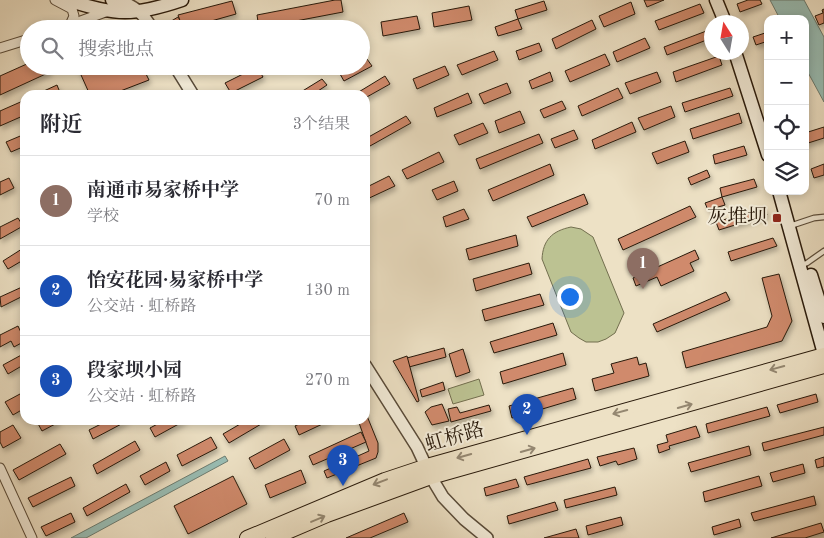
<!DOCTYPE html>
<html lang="zh">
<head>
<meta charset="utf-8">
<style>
  body { margin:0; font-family:"Old Standard TT","Noto Serif SC",serif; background:#f2f2f3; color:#2b2b33 }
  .controls { position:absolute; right:15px; top:15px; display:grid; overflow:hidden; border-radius:10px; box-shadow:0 2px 8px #0003 }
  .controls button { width:45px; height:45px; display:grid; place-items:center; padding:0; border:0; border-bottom:1px solid #e1e1e2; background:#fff; color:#2b2b33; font:25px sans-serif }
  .compass { position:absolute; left:704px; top:15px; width:45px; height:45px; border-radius:50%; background:#fff; box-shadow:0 2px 8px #0003; rotate:349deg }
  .you { position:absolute; left:569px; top:296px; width:18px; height:18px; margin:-12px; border:4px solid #fff; border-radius:50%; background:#1a73e8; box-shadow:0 0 0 8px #1a73e833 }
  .badge { display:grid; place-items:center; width:32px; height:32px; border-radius:50%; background:#ea580c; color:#fff; font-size:16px; font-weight:700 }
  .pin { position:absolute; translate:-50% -41px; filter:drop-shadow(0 1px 2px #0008) }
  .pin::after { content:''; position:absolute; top:26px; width:18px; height:15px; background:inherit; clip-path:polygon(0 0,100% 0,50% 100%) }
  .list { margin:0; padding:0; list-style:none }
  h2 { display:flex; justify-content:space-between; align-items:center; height:65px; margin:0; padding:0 20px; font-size:21px }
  h2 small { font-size:16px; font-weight:400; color:#7c7c81 }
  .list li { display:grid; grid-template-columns:32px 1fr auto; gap:15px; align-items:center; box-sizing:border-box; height:90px; padding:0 20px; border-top:1px solid #e1e1e2 }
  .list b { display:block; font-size:19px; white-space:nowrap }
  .list p { margin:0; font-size:16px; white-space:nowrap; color:#7c7c81 }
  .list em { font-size:16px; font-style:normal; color:#7c7c81 }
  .icon { flex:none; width:28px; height:28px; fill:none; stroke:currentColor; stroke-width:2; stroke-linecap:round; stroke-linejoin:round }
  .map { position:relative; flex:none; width:824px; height:538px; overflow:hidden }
  .search { position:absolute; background:#fff; box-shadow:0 2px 8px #0003; left:20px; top:20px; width:350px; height:55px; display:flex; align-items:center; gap:12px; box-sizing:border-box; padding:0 18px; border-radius:28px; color:#7c7c81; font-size:19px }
  .panel { position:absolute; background:#fff; box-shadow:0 2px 8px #0003; left:20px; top:90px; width:350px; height:335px; border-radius:15px }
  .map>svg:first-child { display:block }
  .green { fill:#bcc292; stroke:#726e4e }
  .water { fill:#99beb5; stroke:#6c7c71 }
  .building { fill:#d08a6c; stroke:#28190a; filter:url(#shadow) }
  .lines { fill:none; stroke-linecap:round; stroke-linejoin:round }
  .service-casing { stroke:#594b39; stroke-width:7 }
  .minor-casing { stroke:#594b39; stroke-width:11 }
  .tertiary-casing { stroke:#594b39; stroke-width:14 }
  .secondary-casing { stroke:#28190a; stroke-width:15 }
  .primary-casing { stroke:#28190a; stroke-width:16 }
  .service { stroke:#f3ecd9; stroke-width:4.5 }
  .minor { stroke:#f3ecd9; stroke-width:9 }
  .tertiary { stroke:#f3ecd9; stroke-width:11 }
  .secondary { stroke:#f3ecd9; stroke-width:12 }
  .primary { stroke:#ede1c5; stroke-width:14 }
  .oneway { stroke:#948771 }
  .poi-dot { fill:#8f2418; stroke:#f3ecd9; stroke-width:2 }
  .labels { text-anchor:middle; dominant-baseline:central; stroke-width:4; stroke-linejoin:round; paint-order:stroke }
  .poi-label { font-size:20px; fill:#28190a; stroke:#f3ecd9; text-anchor:end }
  .street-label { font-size:20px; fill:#28190a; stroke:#f3ecd9 }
</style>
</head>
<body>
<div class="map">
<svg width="824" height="538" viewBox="0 0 824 538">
  <defs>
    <filter id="shadow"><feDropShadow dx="2" dy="3.5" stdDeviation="2.5" flood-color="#0004"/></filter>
  </defs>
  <rect width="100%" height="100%" fill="#ede1c5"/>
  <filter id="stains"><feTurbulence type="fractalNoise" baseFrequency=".004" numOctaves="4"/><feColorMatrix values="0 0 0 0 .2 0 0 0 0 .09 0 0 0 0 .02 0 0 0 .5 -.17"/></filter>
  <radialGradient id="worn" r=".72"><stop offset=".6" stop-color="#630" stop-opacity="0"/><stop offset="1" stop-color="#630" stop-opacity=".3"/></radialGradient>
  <!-- green -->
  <g class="green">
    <path d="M571,227L581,229L593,237L624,313L615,333L606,339L598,342H586L579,338L571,332L542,259C543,240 552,231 571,227Z"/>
    <polygon points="479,379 484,395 453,404 448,389"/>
  </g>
  <!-- water -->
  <g class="water">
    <polygon points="770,0 804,0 824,37 824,102 805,67 805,19 780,19"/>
    <polygon points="225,456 228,461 86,538 71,538"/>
  </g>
  <!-- building -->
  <g class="building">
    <polygon points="335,0 341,0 343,12 259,28 257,15"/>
    <polygon points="644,0 664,0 647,7"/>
    <polygon points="748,0 760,0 762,4 740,12 737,4"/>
    <polygon points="232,1 236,14 183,29 178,15"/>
    <polygon points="544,1 547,10 518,19 515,10"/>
    <polygon points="631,2 635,14 604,27 599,16"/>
    <polygon points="700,4 704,13 659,30 655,21"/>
    <polygon points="469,6 472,20 434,27 432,13"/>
    <polygon points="824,9 824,23 819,25 815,16 823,13 822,10"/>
    <polygon points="417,16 420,29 383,36 381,22"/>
    <polygon points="178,17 185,29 171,29 168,23"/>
    <polygon points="518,19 522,29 498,36 495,27"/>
    <polygon points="592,20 596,29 556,49 552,39"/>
    <polygon points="709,30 712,38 667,55 664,47"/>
    <polygon points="768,32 768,41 756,45 753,37"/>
    <polygon points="645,38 650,48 617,62 613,52"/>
    <polygon points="539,43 542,51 519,60 516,51"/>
    <polygon points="494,51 498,60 462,75 457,65"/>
    <polygon points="605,54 610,65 570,82 565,71"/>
    <polygon points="719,56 722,65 676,82 673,72"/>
    <polygon points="367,59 372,66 344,81 340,74 354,66 361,66 361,62"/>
    <polygon points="29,63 29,66 48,66 50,72 0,95 0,76"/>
    <polygon points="77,66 142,66 149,80 110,95 90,95"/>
    <polygon points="445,66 449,75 417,89 413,79"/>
    <polygon points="257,67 263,77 231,93 225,83"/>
    <polygon points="550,72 553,81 532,89 529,81"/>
    <polygon points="657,72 661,82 630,94 625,83"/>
    <polygon points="385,76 390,84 365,98 365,95 358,95 357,93"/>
    <polygon points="322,79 327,85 312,95 296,95"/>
    <polygon points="507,83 511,93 484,104 479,94"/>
    <polygon points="57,85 61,95 35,95"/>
    <polygon points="618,88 623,98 582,116 578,106"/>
    <polygon points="730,88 733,96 685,112 682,103"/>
    <polygon points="468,93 472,103 437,117 434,108"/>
    <polygon points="25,100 25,115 0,126 0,111"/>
    <polygon points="562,101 566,109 544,118 540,110"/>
    <polygon points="671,106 675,117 644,130 638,118"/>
    <polygon points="520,111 525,123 499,133 495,121"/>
    <polygon points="739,113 742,123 693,139 690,129"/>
    <polygon points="406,116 411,123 370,146 365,139"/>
    <polygon points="632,122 636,132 595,149 592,140"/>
    <polygon points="483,123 488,133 459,145 454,135"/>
    <polygon points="824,127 824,138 805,144 805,133"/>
    <polygon points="574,130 578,139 555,148 551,139"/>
    <polygon points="25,134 25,146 11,152 6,142"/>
    <polygon points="539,134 543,143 480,169 476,159"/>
    <polygon points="685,141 689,152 657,164 652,153"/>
    <polygon points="744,146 747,155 715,164 713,155"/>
    <polygon points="439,152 444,162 407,179 402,170"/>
    <polygon points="550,164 554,175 493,201 488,190"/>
    <polygon points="824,164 824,175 814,178 811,169"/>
    <polygon points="707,170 710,177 691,185 688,178"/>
    <polygon points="389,176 395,186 365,200 365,188"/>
    <polygon points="9,178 14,188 0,195 0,182"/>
    <polygon points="754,179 757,187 722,197 720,188"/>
    <polygon points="454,181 458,191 437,200 432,190"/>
    <polygon points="584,194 588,204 532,227 527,217"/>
    <polygon points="722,197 725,205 708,210 705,203"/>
    <polygon points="690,206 696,217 623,250 618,239"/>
    <polygon points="764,208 767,215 719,230 716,222"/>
    <polygon points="464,209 469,219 446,227 443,217"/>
    <polygon points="18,218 23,226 0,239 0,227"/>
    <polygon points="516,235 518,246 469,260 466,249"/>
    <polygon points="773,238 777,246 731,261 728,252"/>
    <polygon points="25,247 25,259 8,269 3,261"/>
    <polygon points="695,250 699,259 690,263 694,271 661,286 657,277 636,286 633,278"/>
    <polygon points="529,263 532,274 476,291 473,279"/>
    <polygon points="779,274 792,321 782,341 686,368 682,352 767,327 772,316 762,278"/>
    <polygon points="22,287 25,295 1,307 0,297"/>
    <polygon points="726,292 730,300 657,332 653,324"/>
    <polygon points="540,294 544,305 485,321 482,310"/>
    <polygon points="553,323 557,335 494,353 490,342"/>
    <polygon points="18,326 25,341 14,347 11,341 0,347 0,335"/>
    <polygon points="444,348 446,357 409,367 407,358"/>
    <polygon points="463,349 470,372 456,377 449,354"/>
    <polygon points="25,353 25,364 8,374 3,365"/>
    <polygon points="563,353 566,365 503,384 500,372"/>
    <polygon points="407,356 419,401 417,402 393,361"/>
    <polygon points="637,357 639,365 646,363 649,376 595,391 592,379 614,373 611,364"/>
    <polygon points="443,382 445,390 422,397 420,390"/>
    <polygon points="573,388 576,399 512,418 509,406"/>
    <polygon points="20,394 25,402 25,408 13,415 5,402"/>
    <polygon points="816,394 818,402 780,413 777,405"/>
    <polygon points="442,404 449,421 432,425 425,412 431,407"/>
    <polygon points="489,405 491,411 451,422 448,409 457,407 460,413"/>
    <polygon points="767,407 770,416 708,433 706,424"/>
    <polygon points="365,411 378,443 378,452 376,458 327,478 324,471 369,451 358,420 365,420"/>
    <polygon points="36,420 58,420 59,422 42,431"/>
    <polygon points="109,420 129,420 93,439 89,430"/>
    <polygon points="165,420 186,420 155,437 150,428"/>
    <polygon points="247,420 268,420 229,443 223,434"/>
    <polygon points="307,420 331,420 299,435 295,426"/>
    <polygon points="13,425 21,438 3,448 0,442 0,432"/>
    <polygon points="696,426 700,437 669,446 670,449 659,453 657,445 668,442 666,435"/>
    <polygon points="824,427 824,435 764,451 762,443"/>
    <polygon points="361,432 366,442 313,465 309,456"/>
    <polygon points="211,437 217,448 182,466 177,455"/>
    <polygon points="284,439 290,450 255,469 249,458"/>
    <polygon points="135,441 140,450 97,474 93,465"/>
    <polygon points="60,444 66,454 19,480 13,470"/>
    <polygon points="749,446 751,455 691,472 688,463"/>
    <polygon points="634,448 637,459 618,465 616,461 600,466 597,457"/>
    <polygon points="824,457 824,466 817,468 815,460"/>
    <polygon points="588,459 591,468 527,485 524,477"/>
    <polygon points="166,462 170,471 145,485 140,476"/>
    <polygon points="803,464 805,473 773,482 770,473"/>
    <polygon points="301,470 306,483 270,498 265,485"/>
    <polygon points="233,476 247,504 188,534 174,506"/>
    <polygon points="759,476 762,486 705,502 703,492"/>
    <polygon points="71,477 75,486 33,507 28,498"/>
    <polygon points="516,479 519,487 486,496 484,488"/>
    <polygon points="126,484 130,492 87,516 83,508"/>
    <polygon points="615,487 617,495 566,508 564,500"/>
    <polygon points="814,496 816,505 754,521 751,513"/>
    <polygon points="555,502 558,510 509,524 507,516"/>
    <polygon points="71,513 75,522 46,536 41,527"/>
    <polygon points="404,513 408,522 370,538 346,538"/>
    <polygon points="621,517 623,525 588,535 586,526"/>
    <polygon points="739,519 741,527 714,535 712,527"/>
    <polygon points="821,523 824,532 805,538 771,538"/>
    <polygon points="576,529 579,538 544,538"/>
  </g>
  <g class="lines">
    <defs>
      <g id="service">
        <polyline points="790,226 814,218 824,217"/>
        <polyline points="802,265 807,263 824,251"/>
      </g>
      <g id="minor">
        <polyline points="55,0 72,9 74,16 70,25"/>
        <polyline points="59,29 108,11"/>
        <polyline points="0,48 29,39"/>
        <polyline points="0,468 32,538"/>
      </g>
      <g id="tertiary">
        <path d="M119,1C135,6 144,14 152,29"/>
        <polyline points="175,66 193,95"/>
        <polyline points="365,365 417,447 431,477 443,497 464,519 487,538"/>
      </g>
      <g id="secondary">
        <path d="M68,0C115,16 135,16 182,0"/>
        <polyline points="112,0 123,0"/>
        <polyline points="716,0 725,22"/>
        <polyline points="735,52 768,155"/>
        <polyline points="779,191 824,354"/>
        <polyline points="811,275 824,317"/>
      </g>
      <g id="primary">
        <polyline points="247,538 385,480 427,466 824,355"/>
        <polyline points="273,538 327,515 431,477 824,366"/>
      </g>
    </defs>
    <!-- service casing -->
    <use href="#service" class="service-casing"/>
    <!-- minor casing -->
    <use href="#minor" class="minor-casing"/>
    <!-- tertiary casing -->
    <use href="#tertiary" class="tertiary-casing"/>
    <!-- secondary casing -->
    <use href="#secondary" class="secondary-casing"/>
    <!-- primary casing -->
    <use href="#primary" class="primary-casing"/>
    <!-- service -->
    <use href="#service" class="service"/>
    <!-- minor -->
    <use href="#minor" class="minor"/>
    <!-- tertiary -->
    <use href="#tertiary" class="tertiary"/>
    <!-- secondary -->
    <use href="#secondary" class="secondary"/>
    <!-- primary -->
    <use href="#primary" class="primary"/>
  </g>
  <!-- one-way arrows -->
  <defs><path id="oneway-shaft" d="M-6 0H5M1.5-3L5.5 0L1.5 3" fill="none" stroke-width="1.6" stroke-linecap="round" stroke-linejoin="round" transform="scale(1.25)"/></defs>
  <g class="oneway">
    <use href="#oneway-shaft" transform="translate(777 368) rotate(165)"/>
    <use href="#oneway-shaft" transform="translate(685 406) rotate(-16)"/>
    <use href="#oneway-shaft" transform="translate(620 412) rotate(165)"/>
    <use href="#oneway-shaft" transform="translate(528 450) rotate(-16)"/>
    <use href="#oneway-shaft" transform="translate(464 456) rotate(164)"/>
    <use href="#oneway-shaft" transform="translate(380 482) rotate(159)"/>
    <use href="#oneway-shaft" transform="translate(318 519) rotate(-23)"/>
  </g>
  <!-- markers -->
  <rect class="poi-dot" x="772" y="213" width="10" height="10" rx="2.5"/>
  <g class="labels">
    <!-- poi labels -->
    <g class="poi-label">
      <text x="767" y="218">灰堆坝</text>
    </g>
    <!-- street labels -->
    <g class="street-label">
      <text transform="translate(455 438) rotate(-16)">虹桥路</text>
    </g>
  </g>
  <rect width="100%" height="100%" filter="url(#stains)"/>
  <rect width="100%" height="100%" fill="url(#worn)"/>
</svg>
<div class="controls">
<button>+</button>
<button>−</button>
<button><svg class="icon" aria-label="locate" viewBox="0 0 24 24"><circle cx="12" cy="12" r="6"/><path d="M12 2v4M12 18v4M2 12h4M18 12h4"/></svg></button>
<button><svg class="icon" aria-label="layers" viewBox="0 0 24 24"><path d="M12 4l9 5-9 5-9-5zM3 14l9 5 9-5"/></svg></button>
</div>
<svg class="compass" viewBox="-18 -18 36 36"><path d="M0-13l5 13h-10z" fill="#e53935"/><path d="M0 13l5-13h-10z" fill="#7c7c81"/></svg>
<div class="you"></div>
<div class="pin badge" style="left:643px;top:289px;background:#8d6e63">1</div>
<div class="pin badge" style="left:527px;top:435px;background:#1a4fb4">2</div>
<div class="pin badge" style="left:343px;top:486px;background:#1a4fb4">3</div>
<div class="search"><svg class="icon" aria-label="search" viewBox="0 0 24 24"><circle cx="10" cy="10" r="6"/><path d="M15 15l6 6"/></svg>搜索地点</div>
<section class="panel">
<h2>附近<small>3个结果</small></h2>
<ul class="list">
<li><span class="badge" style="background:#8d6e63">1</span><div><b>南通市易家桥中学</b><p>学校</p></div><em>70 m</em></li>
<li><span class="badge" style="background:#1a4fb4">2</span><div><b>怡安花园·易家桥中学</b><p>公交站 · 虹桥路</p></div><em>130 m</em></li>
<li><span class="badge" style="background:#1a4fb4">3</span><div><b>段家坝小园</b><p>公交站 · 虹桥路</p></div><em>270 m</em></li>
</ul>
</section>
</div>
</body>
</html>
